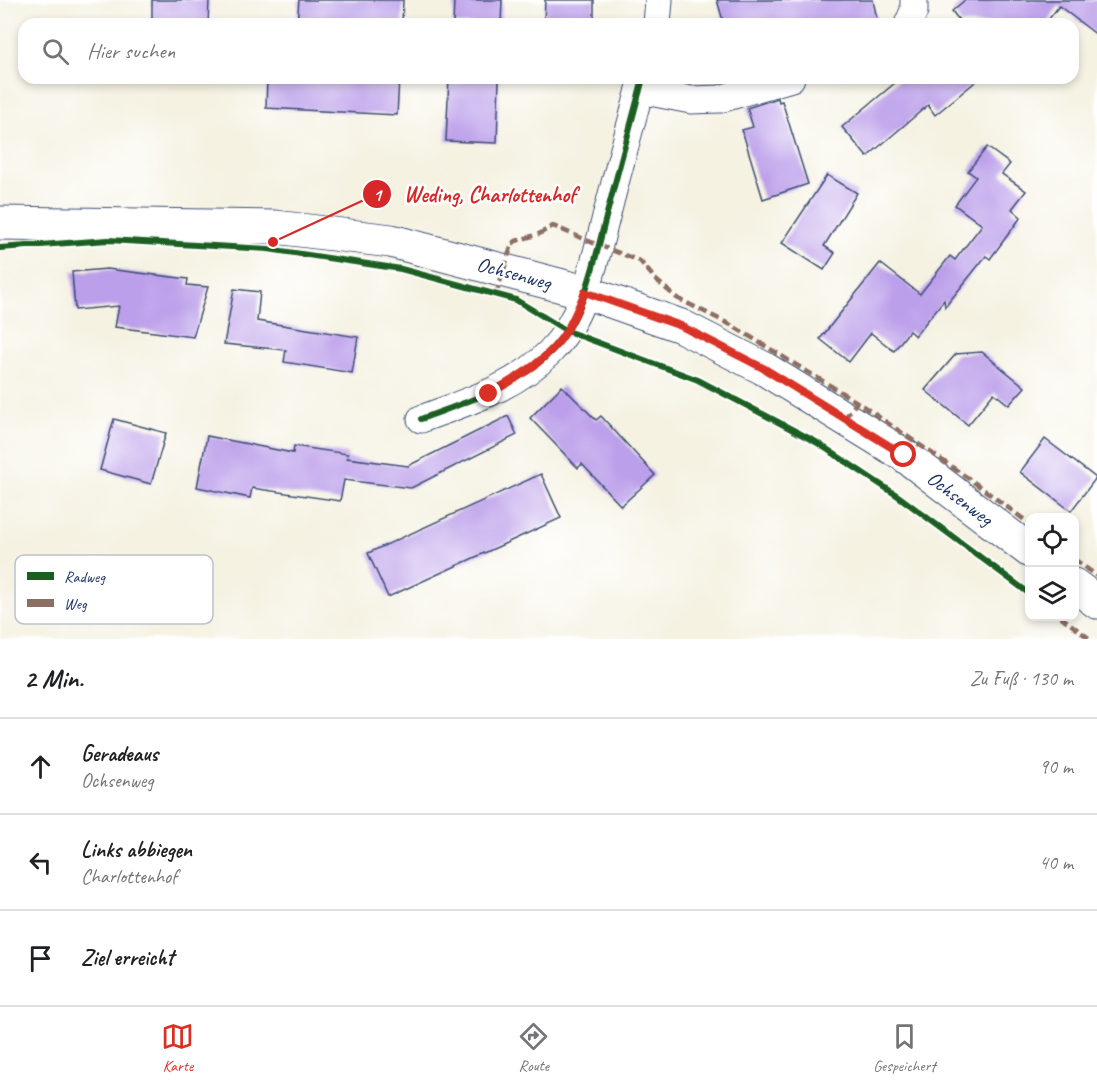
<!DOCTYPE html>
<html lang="de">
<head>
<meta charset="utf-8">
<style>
  body { margin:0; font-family:Caveat,sans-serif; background:#f6f6f6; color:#202124 }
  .controls { position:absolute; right:18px; bottom:18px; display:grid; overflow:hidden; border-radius:12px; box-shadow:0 3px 9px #0003 }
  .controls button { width:54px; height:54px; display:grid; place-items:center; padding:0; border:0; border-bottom:2px solid #e0e0e0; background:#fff; color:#202124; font:30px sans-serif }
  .stop { position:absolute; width:18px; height:18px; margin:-14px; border:4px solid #d93025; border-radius:50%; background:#fff }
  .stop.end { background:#d93025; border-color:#fff; box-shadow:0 2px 6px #0008 }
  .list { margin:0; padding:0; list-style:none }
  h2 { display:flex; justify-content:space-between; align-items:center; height:78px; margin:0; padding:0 24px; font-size:26px }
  h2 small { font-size:20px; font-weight:400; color:#757577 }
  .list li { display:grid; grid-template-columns:39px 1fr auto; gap:18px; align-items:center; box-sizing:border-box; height:96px; padding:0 24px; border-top:2px solid #e0e0e0 }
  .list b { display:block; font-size:22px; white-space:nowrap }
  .list p { margin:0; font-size:20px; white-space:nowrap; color:#757577 }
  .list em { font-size:20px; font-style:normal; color:#757577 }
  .icon { flex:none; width:33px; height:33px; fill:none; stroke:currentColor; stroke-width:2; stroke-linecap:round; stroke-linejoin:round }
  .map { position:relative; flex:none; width:1097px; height:639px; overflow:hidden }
  .search { position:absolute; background:#fff; box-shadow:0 3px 9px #0003; left:18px; right:18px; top:18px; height:66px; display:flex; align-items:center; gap:15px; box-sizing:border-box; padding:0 21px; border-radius:18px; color:#757577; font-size:22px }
  .sheet { height:366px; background:#fff }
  nav { display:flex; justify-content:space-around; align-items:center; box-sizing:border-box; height:84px; border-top:2px solid #e0e0e0; background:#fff; font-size:16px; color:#757577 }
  nav a { display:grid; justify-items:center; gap:3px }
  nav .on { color:#d93025 }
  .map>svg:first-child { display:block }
  .building { fill:#bb9fea }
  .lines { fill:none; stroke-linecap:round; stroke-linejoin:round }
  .street-casing { stroke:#3c4c72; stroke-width:29 }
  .secondary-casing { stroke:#3c4c72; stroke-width:35 }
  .street { stroke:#fff; stroke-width:27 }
  .secondary { stroke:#fff; stroke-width:33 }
  .quiet { stroke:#8d6e63; stroke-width:4.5; stroke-dasharray:9 4.5; stroke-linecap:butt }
  .cycleway-casing { stroke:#fff; stroke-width:10 }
  .cycleway { stroke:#1b5e20; stroke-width:6 }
  .route { stroke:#d93025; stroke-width:8 }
  .labels { text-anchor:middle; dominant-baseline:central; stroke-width:5; stroke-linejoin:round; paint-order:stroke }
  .street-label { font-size:21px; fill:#1b2f5e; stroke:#fff }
  .key { fill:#fff; stroke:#bbc1cf; stroke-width:1.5 }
  .key-label { font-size:16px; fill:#1b2f5e }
  .leader { fill:none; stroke:#d62828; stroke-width:2 }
  .callout-dot { fill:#d62828; stroke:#fff; stroke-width:2 }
  .mark-label { font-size:18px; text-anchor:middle; font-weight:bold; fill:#fff }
  .callout-label { font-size:22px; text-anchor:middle; font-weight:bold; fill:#d62828; stroke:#fff; stroke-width:5; stroke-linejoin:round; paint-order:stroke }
</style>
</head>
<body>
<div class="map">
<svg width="1097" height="639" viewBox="0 0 1097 639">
  <rect width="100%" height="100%" fill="#fff"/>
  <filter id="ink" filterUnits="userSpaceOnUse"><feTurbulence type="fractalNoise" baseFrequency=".0167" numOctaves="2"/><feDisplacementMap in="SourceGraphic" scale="12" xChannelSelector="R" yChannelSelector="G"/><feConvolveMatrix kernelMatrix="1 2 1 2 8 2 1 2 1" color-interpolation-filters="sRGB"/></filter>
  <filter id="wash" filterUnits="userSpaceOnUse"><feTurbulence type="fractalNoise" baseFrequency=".008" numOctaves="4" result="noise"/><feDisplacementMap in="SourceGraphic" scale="24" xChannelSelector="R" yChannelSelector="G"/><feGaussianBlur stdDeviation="1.35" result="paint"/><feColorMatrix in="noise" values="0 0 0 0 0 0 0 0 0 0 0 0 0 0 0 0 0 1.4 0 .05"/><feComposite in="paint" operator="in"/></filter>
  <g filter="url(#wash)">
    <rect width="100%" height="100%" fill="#f5f2e2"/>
    <g id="blocks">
      <!-- building -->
      <g class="building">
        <polygon points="152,0 209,0 208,24 152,24"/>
        <polygon points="299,0 403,0 402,24 297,24"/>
        <polygon points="454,0 502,0 501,24 453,24"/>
        <polygon points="545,0 594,0 594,24 544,24"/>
        <polygon points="717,0 873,0 878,24 724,24"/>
        <polygon points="965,0 1097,0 1097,35 1059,6 1045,24 962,24 952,11"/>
        <polygon points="267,78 399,78 397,115 266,108"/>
        <polygon points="449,78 499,78 497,143 446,141"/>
        <polygon points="901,78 980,78 935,115 928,105 867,157 842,127"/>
        <polygon points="778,98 779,102 782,101 808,184 763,199 742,130 753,127 747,108"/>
        <polygon points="987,147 1010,164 1002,174 1026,191 1012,209 1021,217 990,259 986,256 945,307 944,300 915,336 909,331 894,351 871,333 849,362 820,339 880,263 920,294 950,256 955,260 982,225 955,205 976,177 968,171"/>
        <polygon points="827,175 857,193 824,246 835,253 824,270 782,243"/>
        <polygon points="107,269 188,279 187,285 208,287 193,337 115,327 119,306 75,310 72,272"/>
        <polygon points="234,289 260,292 257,321 358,337 352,373 284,362 286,350 224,344"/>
        <polygon points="982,352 1025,387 1009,405 994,393 968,425 925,390 956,354"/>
        <polygon points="562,386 596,420 601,416 655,475 621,506 582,464 578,468 530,418"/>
        <polygon points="508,416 517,435 411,488 344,480 340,501 252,488 250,498 197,487 207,436 293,453 294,446 348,454 347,458 408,466"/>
        <polygon points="114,419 166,433 151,484 100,470"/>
        <polygon points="1045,439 1096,478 1071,511 1020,472"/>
        <polygon points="541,474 561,518 388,597 368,553"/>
      </g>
    </g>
  </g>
  <g filter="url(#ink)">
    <use href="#blocks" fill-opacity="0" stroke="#3c4c72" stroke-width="1.5"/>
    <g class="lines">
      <defs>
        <g id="street">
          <polyline points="657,24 659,0"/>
          <polyline points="908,24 914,11 914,0"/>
          <polyline points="640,90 691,100 720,99 791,78"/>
          <path d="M421,419C466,402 515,388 550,352C587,314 595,256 609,206C620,163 632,121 643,78"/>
        </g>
        <g id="secondary">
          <polyline points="0,223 275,227 391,241 585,292 681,326 763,368 904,455 1030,551"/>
          <polyline points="1074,585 1097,602"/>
        </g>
      </defs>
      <!-- street casing -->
      <use href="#street" class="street-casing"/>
      <!-- secondary casing -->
      <use href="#secondary" class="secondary-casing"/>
      <!-- street -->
      <use href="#street" class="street"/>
      <!-- secondary -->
      <use href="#secondary" class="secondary"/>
      <!-- quiet -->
      <g class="quiet">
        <polyline points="496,295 512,244 516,241 539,234 553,226 598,245 640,261 656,280 677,298 731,325 857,402 971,480 1030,524"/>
        <polyline points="845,418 857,402"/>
        <polyline points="1074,559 1097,576"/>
        <polyline points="1060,616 1090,639"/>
      </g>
      <defs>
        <g id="cycleway">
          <polyline points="0,248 108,240 268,249 401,269 516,300 567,331 698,380 816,442 898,496 1030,594"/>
          <path d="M421,419C466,402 515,388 550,352C587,314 595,256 609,206C620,163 632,121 643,78"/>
        </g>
      </defs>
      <!-- cycleway casing -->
      <use href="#cycleway" class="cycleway-casing"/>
      <!-- cycleway -->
      <use href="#cycleway" class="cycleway"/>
    </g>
  </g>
  <g class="lines" filter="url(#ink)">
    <!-- route -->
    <path class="route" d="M489,394C518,377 549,360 567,330C574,318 580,304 585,292L681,326L763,368L904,455"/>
  </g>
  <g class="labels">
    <!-- street labels -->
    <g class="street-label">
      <text transform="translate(514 273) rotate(15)">Ochsenweg</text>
      <text transform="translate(960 498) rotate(37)">Ochsenweg</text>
    </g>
  </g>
  <!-- legend -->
  <rect x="15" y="555" width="198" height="69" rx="9" class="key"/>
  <rect x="27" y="572" width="27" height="8" fill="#1b5e20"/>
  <rect x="27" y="599" width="27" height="8" fill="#8d6e63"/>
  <g class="key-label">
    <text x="64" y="582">Radweg</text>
    <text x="64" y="609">Weg</text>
  </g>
  <!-- callouts -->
  <path class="leader" d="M273 242L377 194"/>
  <g class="callout-dot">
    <circle cx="273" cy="242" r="6"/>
    <circle cx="377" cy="194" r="15"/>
  </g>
  <g class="mark-label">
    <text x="377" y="201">1</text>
  </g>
  <g class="callout-label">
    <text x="490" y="202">Weding, Charlottenhof</text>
  </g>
</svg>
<div class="controls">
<button><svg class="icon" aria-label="locate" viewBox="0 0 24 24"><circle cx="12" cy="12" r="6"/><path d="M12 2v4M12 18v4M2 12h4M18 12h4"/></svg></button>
<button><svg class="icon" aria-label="layers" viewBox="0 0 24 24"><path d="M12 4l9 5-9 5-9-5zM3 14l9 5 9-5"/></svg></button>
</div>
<div class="stop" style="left:904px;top:455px"></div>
<div class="stop end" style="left:489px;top:394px"></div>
<div class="search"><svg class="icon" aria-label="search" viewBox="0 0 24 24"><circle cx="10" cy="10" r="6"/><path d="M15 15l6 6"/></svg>Hier suchen</div>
</div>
<section class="sheet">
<h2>2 Min.<small>Zu Fuß · 130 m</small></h2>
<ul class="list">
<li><svg class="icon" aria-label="ahead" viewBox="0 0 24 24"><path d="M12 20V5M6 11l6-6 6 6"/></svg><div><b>Geradeaus</b><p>Ochsenweg</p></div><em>90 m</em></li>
<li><svg class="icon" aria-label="left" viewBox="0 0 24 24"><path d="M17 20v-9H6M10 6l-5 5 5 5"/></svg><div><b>Links abbiegen</b><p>Charlottenhof</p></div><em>40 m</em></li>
<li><svg class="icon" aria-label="arrive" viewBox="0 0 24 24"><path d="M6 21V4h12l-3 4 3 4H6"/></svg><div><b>Ziel erreicht</b></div></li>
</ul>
</section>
<nav>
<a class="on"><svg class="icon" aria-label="map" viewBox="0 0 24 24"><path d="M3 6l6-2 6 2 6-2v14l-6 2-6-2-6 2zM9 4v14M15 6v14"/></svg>Karte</a>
<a><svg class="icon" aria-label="directions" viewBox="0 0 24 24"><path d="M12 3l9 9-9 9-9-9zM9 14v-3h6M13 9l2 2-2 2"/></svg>Route</a>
<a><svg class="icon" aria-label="saved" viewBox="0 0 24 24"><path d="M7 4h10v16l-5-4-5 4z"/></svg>Gespeichert</a>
</nav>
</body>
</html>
